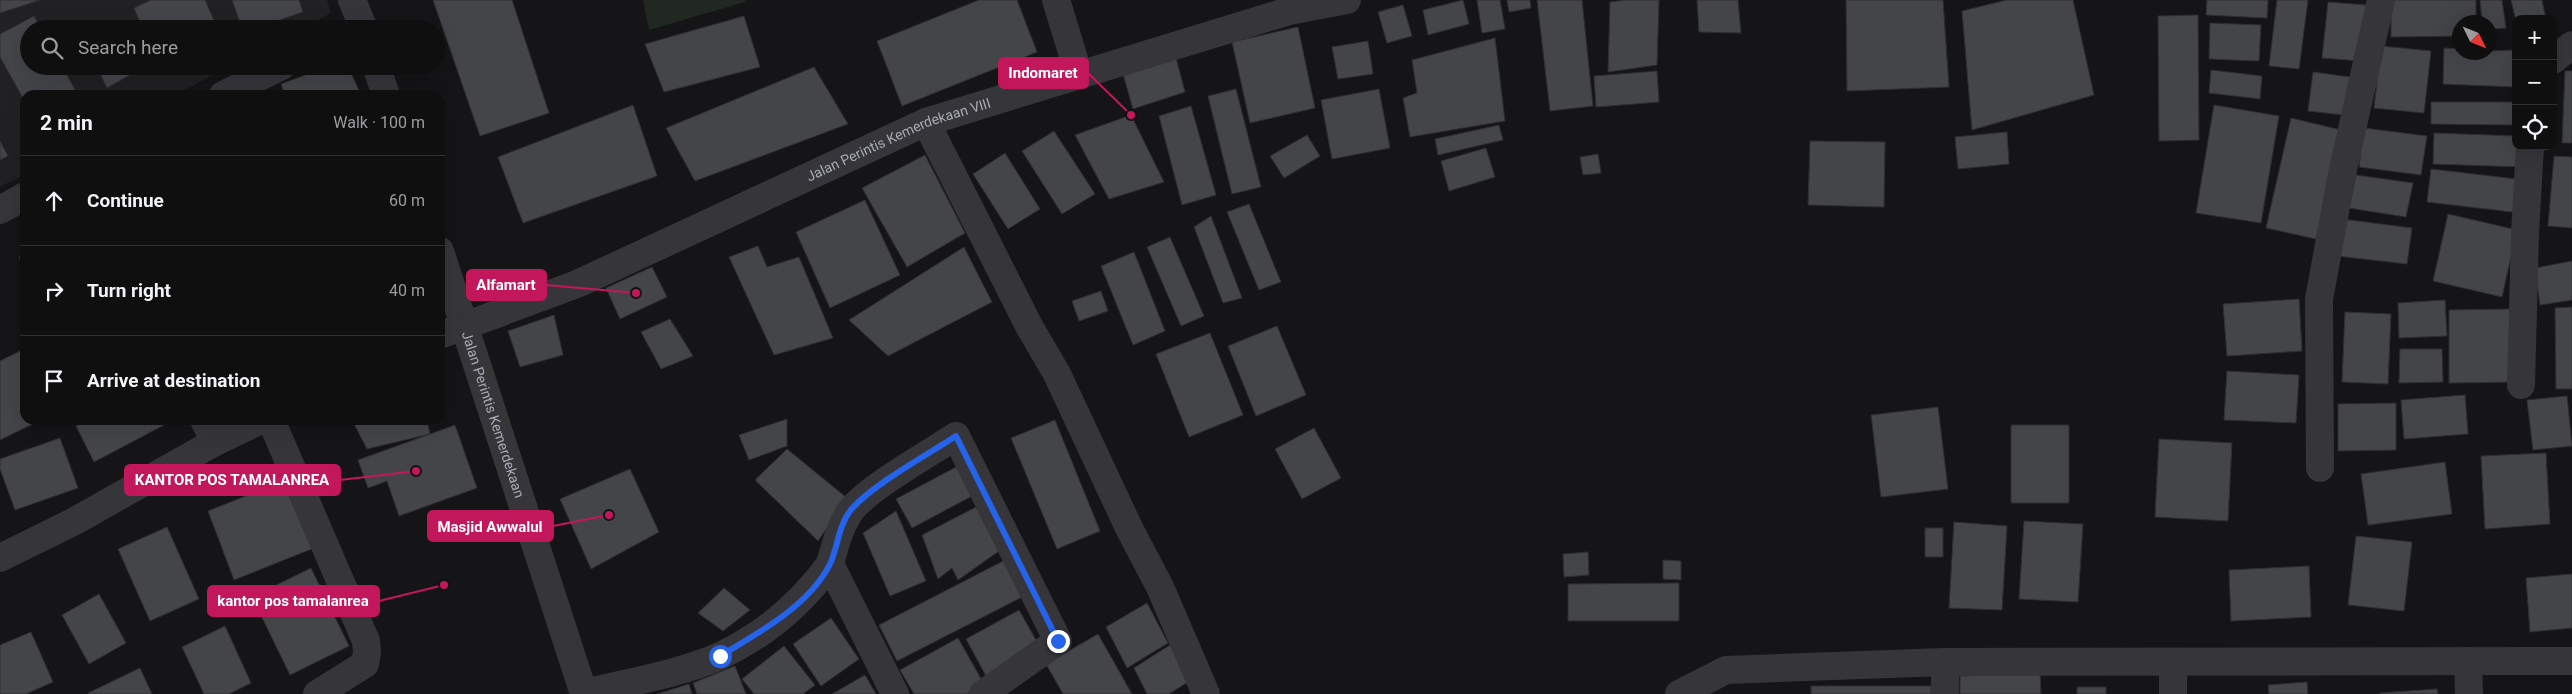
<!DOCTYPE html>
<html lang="en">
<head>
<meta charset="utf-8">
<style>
  body { margin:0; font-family:Roboto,sans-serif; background:#191819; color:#f1f3f6 }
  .controls { position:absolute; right:15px; top:15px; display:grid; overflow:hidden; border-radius:10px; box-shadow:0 5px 20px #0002 }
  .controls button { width:45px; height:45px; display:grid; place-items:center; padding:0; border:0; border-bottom:1px solid #302f30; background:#100f10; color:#f1f3f6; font:25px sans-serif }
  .compass { position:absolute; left:2452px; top:15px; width:45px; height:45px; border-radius:50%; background:#100f10; box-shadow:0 5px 20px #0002; rotate:133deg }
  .stop { position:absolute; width:15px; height:15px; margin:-11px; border:4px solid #2563eb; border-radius:50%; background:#fff }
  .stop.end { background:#2563eb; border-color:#fff; box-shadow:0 1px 5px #0008 }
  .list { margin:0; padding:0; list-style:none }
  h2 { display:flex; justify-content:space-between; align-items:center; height:65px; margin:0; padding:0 20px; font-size:21px }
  h2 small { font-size:16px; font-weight:400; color:#9c9c9f }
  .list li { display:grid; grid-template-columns:32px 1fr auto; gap:15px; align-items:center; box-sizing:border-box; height:90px; padding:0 20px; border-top:1px solid #302f30 }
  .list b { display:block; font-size:19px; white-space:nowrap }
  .list em { font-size:16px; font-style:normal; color:#9c9c9f }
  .icon { flex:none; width:28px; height:28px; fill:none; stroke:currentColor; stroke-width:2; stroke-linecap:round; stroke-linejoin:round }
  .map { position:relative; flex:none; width:2572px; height:694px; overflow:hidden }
  .search { position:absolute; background:#100f10; box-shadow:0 5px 20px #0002; left:20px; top:20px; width:425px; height:55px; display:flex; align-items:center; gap:12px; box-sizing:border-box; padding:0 18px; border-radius:28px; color:#9c9c9f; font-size:19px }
  .panel { position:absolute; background:#100f10; box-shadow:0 5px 20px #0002; left:20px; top:90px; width:425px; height:335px; border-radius:15px }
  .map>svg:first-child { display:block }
  .built { fill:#212123 }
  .green { fill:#212822 }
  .building { fill:#444549; stroke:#2f2f32 }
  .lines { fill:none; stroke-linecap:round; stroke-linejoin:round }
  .minor { stroke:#36363a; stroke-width:28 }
  .route { stroke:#2563eb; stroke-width:6 }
  .labels { text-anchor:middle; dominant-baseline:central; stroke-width:4.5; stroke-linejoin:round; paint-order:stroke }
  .street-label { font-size:14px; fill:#a8abb5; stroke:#100f11 }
  .leader { fill:none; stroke:#c2185b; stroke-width:2 }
  .callout-dot { fill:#c2185b; stroke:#100f11; stroke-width:2 }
  .callout { fill:#c2185b; stroke:#c2185b; stroke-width:2 }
  .callout-label { font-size:15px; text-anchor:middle; font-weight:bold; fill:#fff }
</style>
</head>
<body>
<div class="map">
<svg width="2572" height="694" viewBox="0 0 2572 694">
  <rect width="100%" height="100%" fill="#151416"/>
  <!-- built -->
  <polygon class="built" points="0,0 327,0 331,13 301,29 29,29 29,66 230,66 175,95 25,95 25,174 0,187"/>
  <!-- green -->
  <polygon class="green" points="643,0 745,0 745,2 649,30"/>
  <!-- building -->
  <g class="building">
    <polygon points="0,0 40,0 0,13"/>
    <polygon points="151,0 205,0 218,29 143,29 134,8"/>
    <polygon points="232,0 299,0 303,12 254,29 242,29"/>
    <polygon points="433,0 512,0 549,113 480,136"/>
    <polygon points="979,0 1017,0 1037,52 902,106 877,41"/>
    <polygon points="1463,0 1469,24 1428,35 1423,10"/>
    <polygon points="1477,0 1500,0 1505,29 1482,33"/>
    <polygon points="1507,0 1530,0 1531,8 1509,12"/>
    <polygon points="1537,0 1582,0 1593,106 1550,111"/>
    <polygon points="1626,0 1659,0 1657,65 1608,72 1610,2"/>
    <polygon points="1697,0 1738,0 1741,33 1699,32"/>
    <polygon points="1846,0 1943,0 1949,87 1847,91"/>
    <polygon points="2007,0 2073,0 2094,95 1972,130 1962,11"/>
    <polygon points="2207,0 2268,0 2267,18 2206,15"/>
    <polygon points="2277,0 2308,0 2299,69 2269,66"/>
    <polygon points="2391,0 2476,0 2476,22 2460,22 2460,36 2391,37"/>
    <polygon points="2480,0 2502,0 2506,28 2490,29 2490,22 2482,22"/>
    <polygon points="2511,0 2542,0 2546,19 2516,19 2516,21"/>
    <polygon points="2328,2 2367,5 2361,61 2322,58"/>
    <polygon points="1403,5 1412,36 1387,43 1378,12"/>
    <polygon points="2198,15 2199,140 2159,141 2158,16"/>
    <polygon points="34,16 41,29 29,29 29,66 62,66 78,95 25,95 25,102 0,57 0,34"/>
    <polygon points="744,16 760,67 664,92 645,44"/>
    <polygon points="2210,23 2261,25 2259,61 2209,59"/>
    <polygon points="1298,27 1315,108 1250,123 1232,42"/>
    <polygon points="1495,38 1505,121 1410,137 1403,98 1417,93 1412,60"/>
    <polygon points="1368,41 1373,74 1338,79 1332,47"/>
    <polygon points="2381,46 2431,51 2424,113 2374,108"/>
    <polygon points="2444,48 2460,49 2460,52 2516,50 2516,87 2443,84"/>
    <polygon points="1176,58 1185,92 1133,109 1123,74"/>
    <polygon points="96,66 144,66 144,67 107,88"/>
    <polygon points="330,66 348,66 361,95 285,95 281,84"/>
    <polygon points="814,67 848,124 695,181 666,128"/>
    <polygon points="2211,70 2262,76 2260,99 2209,93"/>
    <polygon points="1657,71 1659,102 1596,107 1594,76"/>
    <polygon points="2565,71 2572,71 2572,143 2562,143"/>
    <polygon points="2313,72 2358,78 2353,116 2308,111"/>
    <polygon points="1236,89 1261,187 1232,194 1208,96"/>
    <polygon points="1379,89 1390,148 1332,159 1321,100"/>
    <polygon points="2431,102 2516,102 2516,125 2431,124"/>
    <polygon points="633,105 657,176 523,223 498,157"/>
    <polygon points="2214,105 2279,116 2261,223 2196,213"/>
    <polygon points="1191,106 1216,195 1182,205 1159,116"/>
    <polygon points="1131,115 1164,182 1109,199 1075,135"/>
    <polygon points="2291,118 2341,130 2316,239 2266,228"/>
    <polygon points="1499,125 1503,140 1438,155 1435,139"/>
    <polygon points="2364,128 2427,136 2421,175 2359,167"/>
    <polygon points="1054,131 1095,194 1062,214 1022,151"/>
    <polygon points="2007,132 2009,164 1958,169 1955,137"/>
    <polygon points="2434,133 2516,136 2516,146 2524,146 2524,167 2433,164"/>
    <polygon points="1307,135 1320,156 1284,178 1270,156"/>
    <polygon points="0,141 8,156 0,160"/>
    <polygon points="1810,141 1885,142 1884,207 1808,205"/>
    <polygon points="1486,148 1495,177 1449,191 1441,161"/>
    <polygon points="1005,153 1040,209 1008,229 973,174"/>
    <polygon points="1598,154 1601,173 1583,175 1580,157"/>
    <polygon points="925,155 965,233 907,267 862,188"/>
    <polygon points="2554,156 2572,157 2572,228 2548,226"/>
    <polygon points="2431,169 2525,180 2521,213 2427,202"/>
    <polygon points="2356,175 2413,183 2406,217 2349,208"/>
    <polygon points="865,200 900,275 830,308 796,232"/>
    <polygon points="1249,204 1281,282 1259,290 1227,212"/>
    <polygon points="2448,214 2517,230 2502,297 2433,281"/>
    <polygon points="1211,216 1242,298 1223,303 1194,227"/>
    <polygon points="2342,219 2412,228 2407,264 2337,256"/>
    <polygon points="1170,237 1204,316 1181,326 1147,247"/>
    <polygon points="758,246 767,267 799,257 833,338 774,355 729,257"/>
    <polygon points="964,247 992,302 888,356 849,320"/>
    <polygon points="1134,252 1165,331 1133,345 1101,266"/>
    <polygon points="25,254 25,277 19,256"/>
    <polygon points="2572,261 2572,300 2540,305 2535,268"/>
    <polygon points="652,267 667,297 620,319 606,288"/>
    <polygon points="1101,291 1108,311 1079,321 1072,301"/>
    <polygon points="2299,299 2302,351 2227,356 2223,304"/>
    <polygon points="2445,300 2447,336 2399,338 2398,303"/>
    <polygon points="2572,307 2572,389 2556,389 2555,308"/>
    <polygon points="2511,309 2512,382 2449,383 2449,310"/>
    <polygon points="2345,312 2391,314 2388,384 2342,382"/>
    <polygon points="554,315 563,355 520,367 508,331"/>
    <polygon points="670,319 693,356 661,369 641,332"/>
    <polygon points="1277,326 1306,395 1256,416 1228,346"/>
    <polygon points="1210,333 1243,415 1189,437 1156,354"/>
    <polygon points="2400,349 2442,349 2443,382 2399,383"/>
    <polygon points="22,350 25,355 25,420 41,420 0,440 0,361"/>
    <polygon points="2227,371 2299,375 2296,423 2224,420"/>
    <polygon points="2465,395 2468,434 2404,439 2401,400"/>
    <polygon points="2567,396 2572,446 2533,450 2527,400"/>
    <polygon points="2396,403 2396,450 2338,451 2338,404"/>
    <polygon points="1938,407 1948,489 1881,497 1871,415"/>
    <polygon points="787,419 787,446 749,460 739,435"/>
    <polygon points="86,420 164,420 166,424 94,462 76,426"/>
    <polygon points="352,420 427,420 430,434 367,449"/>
    <polygon points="1055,420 1100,531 1057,549 1011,438"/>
    <polygon points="455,425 477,488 399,516 387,481 368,488 358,460"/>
    <rect x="2011" y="425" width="58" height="78"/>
    <polygon points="1314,428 1341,478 1302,499 1275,449"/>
    <polygon points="60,438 78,488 15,510 0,469 0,459"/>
    <polygon points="2159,439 2232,443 2228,521 2155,517"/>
    <polygon points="787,449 847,498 818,541 755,480"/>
    <polygon points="2546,453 2550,524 2485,529 2481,456"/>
    <polygon points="2445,462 2452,514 2368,525 2361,474"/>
    <polygon points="958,466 974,495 912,528 896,499"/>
    <polygon points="630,469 659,532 591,569 560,499"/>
    <polygon points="286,480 314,548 234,580 208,511"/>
    <polygon points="976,507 999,551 958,580 952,568 938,579 922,535"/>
    <polygon points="896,511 926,581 890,596 863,533"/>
    <polygon points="2024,521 2083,524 2078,602 2019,599"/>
    <polygon points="1954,522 2007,526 2002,610 1949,608"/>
    <polygon points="167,527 199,599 150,621 118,549"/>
    <rect x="1925" y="528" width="18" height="29"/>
    <polygon points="2356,536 2412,542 2404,611 2348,605"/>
    <polygon points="1588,552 1589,575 1564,577 1563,554"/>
    <polygon points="1011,557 1030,593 897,661 879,625"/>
    <polygon points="1663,560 1681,561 1681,580 1663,579"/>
    <polygon points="2309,566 2311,617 2231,621 2229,570"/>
    <polygon points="311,568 349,646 290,675 252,597"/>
    <polygon points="2572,574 2572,628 2530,632 2526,578"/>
    <polygon points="1679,583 1679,621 1568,621 1568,584"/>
    <polygon points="724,588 750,610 723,631 698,613"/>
    <polygon points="99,594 126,643 89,664 62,615"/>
    <polygon points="1147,603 1168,643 1127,668 1106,627"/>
    <polygon points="1019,610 1040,647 986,676 966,639"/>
    <polygon points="831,618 859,659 821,686 793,644"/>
    <polygon points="225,626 251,683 229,694 204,694 182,647"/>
    <polygon points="31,632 53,682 26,694 0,694 0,645"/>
    <polygon points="1098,634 1132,694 1063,694 1046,664"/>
    <polygon points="958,638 984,684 967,694 914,694 900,670"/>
    <polygon points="1170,645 1191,680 1169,694 1147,694 1134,668"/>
    <polygon points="784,646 815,685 803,694 754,694 742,679"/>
    <polygon points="735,666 746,694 697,694 693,683"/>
    <polygon points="140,668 152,694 89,694 88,693"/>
    <polygon points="2040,672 2041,694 1960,694 1960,676"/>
    <polygon points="865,675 876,694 832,694"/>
    <polygon points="2307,682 2308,694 2269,694 2268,685"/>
    <polygon points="689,684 692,694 657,694"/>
    <rect x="1811" y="686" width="120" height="8"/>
    <rect x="2077" y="687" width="29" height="7"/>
    <polygon points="2437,689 2438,694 2380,694 2380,693"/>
  </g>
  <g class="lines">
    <!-- minor -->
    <g class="minor">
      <polyline points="352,0 364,29"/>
      <polyline points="1056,0 1079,75"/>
      <polyline points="2553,60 2572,45"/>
      <polyline points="376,66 386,95"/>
      <polyline points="223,95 282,66"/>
      <polyline points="926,122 1029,326 1057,374 1129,528 1160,587 1206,694"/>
      <polyline points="0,210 25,196"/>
      <path id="s1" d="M440,251L584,694"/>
      <path id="s2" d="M440,335L577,284L926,122L1289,11L1347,0"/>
      <polyline points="2521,385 2525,233 2530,146"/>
      <polyline points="204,420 215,442"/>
      <polyline points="271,420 366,641 367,652 365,664 317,694"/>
      <polyline points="2320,468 2319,299 2342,174 2381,0"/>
      <polyline points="0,558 75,521 215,442 261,420"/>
      <path d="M830,564C835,546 839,529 849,513C864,490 930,453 956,436L1058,641L983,694"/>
      <polyline points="2468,661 2469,694"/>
      <polyline points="2173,662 2173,694"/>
      <path d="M584,693C625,683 683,673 720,656C764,635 802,603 830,564L895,694"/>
      <polyline points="1679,694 1726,670 1945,662 2572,661"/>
      <polyline points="1945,694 1945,662"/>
    </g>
  </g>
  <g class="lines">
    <!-- route -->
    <path class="route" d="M720,656C758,633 809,606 830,564C838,547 838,527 850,511C870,486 927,455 956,436L1058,641"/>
  </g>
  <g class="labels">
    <!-- street labels -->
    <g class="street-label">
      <text stroke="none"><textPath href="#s2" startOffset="499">Jalan Perintis Kemerdekaan VIII</textPath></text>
      <text stroke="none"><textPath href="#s1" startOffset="172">Jalan Perintis Kemerdekaan</textPath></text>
    </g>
  </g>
  <!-- callouts -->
  <path class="leader" d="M1131 115L1088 73M636 293L546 285M416 471L340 480M609 515L553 526M444 585L379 601"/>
  <g class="callout-dot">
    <circle cx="1131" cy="115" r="5"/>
    <circle cx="636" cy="293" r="5"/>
    <circle cx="416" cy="471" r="5"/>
    <circle cx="609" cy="515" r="5"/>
    <circle cx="444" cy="585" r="5"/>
  </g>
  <g class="callout">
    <rect x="999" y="58" width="89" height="30" rx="5"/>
    <rect x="467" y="270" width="79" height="30" rx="5"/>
    <rect x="125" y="465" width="215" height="30" rx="5"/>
    <rect x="428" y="511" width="125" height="30" rx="5"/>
    <rect x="208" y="586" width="171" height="30" rx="5"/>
  </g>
  <g class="callout-label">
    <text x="1043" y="78">Indomaret</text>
    <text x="506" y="290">Alfamart</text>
    <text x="232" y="485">KANTOR POS TAMALANREA</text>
    <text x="490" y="532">Masjid Awwalul</text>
    <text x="293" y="606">kantor pos tamalanrea</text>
  </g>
</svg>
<div class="controls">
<button>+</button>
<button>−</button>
<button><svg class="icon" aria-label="locate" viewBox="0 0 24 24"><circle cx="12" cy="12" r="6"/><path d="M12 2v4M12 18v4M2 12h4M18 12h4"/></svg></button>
</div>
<svg class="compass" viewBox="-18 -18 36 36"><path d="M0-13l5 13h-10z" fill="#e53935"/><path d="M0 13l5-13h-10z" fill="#9c9c9f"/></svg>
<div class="stop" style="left:720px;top:656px"></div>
<div class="stop end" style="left:1058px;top:641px"></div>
<div class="search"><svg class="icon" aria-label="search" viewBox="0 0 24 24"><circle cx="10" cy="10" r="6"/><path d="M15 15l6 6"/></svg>Search here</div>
<section class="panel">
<h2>2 min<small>Walk · 100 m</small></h2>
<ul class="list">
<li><svg class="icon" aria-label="ahead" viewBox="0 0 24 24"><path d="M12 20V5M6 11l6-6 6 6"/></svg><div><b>Continue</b></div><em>60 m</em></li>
<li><svg class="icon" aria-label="right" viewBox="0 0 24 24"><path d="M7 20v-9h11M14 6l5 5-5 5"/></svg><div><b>Turn right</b></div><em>40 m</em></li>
<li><svg class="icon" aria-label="arrive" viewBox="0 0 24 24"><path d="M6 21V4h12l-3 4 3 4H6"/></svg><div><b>Arrive at destination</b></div></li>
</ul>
</section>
</div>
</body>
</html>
